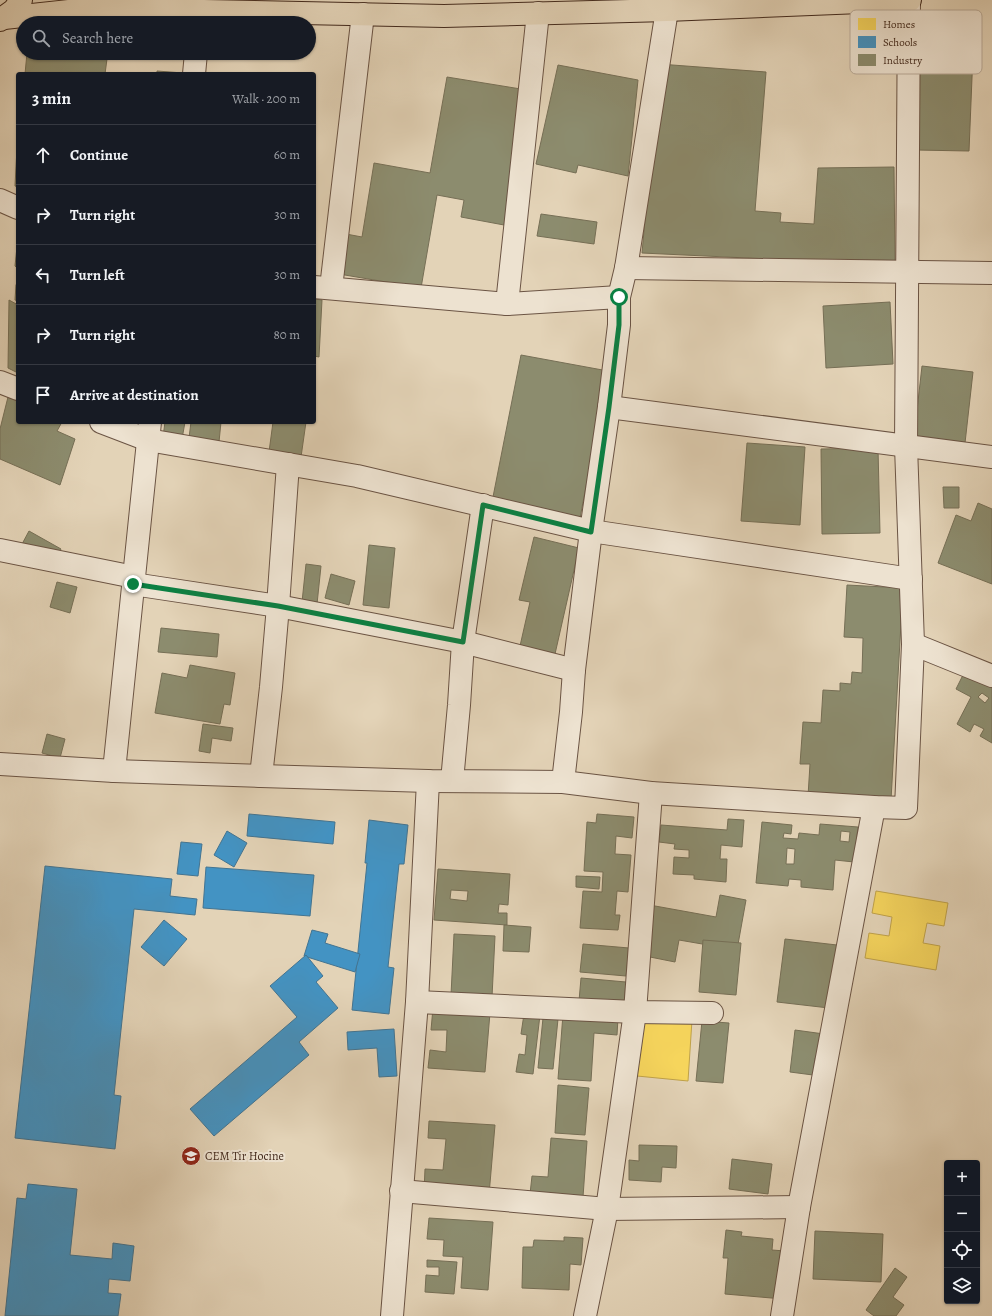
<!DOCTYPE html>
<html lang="en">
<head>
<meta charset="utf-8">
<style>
  body { margin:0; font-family:Alegreya,serif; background:#20242c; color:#f1f3f6 }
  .controls { position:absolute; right:12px; bottom:12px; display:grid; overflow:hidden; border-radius:4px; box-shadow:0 1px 3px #0004 }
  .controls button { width:36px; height:36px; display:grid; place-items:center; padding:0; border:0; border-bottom:1px solid #363941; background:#171b24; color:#f1f3f6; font:20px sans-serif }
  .stop { position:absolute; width:12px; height:12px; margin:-9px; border:3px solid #0b8043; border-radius:50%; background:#fff }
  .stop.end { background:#0b8043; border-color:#fff; box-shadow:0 1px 4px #0008 }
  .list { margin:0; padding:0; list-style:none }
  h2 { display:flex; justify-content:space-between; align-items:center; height:52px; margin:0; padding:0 16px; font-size:17px }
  h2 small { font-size:13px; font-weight:400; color:#9ea1a6 }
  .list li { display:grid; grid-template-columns:26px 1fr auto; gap:12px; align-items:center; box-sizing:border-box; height:60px; padding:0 16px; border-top:1px solid #363941 }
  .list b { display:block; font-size:15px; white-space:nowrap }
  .list em { font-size:13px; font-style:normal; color:#9ea1a6 }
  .icon { flex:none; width:22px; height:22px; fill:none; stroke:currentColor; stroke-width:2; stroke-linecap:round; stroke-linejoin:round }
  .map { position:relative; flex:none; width:992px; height:1316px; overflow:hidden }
  .search { position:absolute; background:#171b24; box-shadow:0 1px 3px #0004; left:16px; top:16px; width:300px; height:44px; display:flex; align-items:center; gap:10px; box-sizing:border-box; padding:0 14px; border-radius:22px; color:#9ea1a6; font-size:15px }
  .panel { position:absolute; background:#171b24; box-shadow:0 1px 3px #0004; left:16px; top:72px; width:300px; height:352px; border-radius:4px }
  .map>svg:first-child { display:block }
  .homes { fill:#f6d55c; stroke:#c0a249 }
  .schools { fill:#4393c3; stroke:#437491 }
  .industry { fill:#8c8c6e; stroke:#766f56; fill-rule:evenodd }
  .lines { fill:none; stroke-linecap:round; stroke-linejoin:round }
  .minor-casing { stroke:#6b5444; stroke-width:24 }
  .major-casing { stroke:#432a1d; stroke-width:24 }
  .highway-casing { stroke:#432a1d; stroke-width:24 }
  .minor { stroke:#ede2d0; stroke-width:22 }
  .major { stroke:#e3d3b7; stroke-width:22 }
  .highway { stroke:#e3d3b7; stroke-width:22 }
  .route { stroke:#0b8043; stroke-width:5 }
  .labels { text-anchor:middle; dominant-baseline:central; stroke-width:4; stroke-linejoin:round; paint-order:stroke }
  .poi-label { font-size:12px; fill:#432a1d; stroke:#ede2d0; text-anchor:start }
  .key { fill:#ede2d0; stroke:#baab9a; stroke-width:1 }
  .key-label { font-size:11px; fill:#432a1d }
</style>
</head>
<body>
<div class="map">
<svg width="992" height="1316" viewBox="0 0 992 1316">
  <rect width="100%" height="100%" fill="#e3d3b7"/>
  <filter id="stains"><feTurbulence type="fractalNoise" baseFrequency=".005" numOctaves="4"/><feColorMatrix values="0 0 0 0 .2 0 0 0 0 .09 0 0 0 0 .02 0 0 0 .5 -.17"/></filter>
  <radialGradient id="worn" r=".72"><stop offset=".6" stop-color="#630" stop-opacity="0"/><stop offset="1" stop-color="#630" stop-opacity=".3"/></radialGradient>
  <!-- homes -->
  <g class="homes">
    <polygon points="876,891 948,903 944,926 927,923 923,943 940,946 936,970 865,958 869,933 889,936 892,917 872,913"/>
    <polygon points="642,1016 692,1020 688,1081 637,1076"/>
  </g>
  <!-- schools -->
  <g class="schools">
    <polygon points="249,814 335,822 333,844 247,836"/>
    <polygon points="369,820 408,825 404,864 399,864 388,967 394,968 389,1014 352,1010 367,863 365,863"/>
    <polygon points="227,831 247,843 234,867 214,855"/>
    <polygon points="181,842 202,844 198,876 177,874"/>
    <polygon points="45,866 172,879 170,896 197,899 195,915 134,909 114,1095 121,1096 115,1149 15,1138"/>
    <polygon points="206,867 314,875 310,916 203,908"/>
    <polygon points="164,920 187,939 164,966 141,947"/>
    <polygon points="312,930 328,934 325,943 360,954 355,972 304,956"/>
    <polygon points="306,955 323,976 316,982 338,1008 299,1042 309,1055 214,1136 190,1109 297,1017 270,986"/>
    <polygon points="394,1029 397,1076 379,1077 377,1048 348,1050 347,1032"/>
    <polygon points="28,1184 77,1189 70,1255 112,1259 113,1243 134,1246 130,1281 109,1279 108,1293 121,1294 118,1316 5,1316 17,1198 26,1199"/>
  </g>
  <!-- industry -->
  <g class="industry">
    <polygon points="919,51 973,53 969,151 916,150"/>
    <polygon points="27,53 51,53 107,59 105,74 25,74"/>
    <polygon points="659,64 766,72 755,211 781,213 780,222 814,224 818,168 894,167 895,265 642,253"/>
    <polygon points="558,65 638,80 628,176 578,165 576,173 536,164"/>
    <polygon points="157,71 183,73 183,74 157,74"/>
    <polygon points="447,77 527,90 504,225 461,217 464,200 437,195 421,288 339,274 346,234 362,237 374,163 430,173"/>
    <polygon points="17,148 18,148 18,187 15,186"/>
    <polygon points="541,214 597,222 594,244 537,236"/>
    <polygon points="17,247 18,247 18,269 15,266"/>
    <polygon points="18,281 18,301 15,300 16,285"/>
    <polygon points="314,299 322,300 319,357 314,356"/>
    <polygon points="9,300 18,305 18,373 8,368"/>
    <polygon points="890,302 893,364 826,368 823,306"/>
    <polygon points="521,355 608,371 580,518 492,502"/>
    <polygon points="922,366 973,372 965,443 914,437"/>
    <polygon points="9,393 18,398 18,422 62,422 57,431 75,439 60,485 0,459 0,429"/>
    <polygon points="165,422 185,422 182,439 163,437"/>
    <polygon points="191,422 221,422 219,442 189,438"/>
    <polygon points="273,422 306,422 301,457 269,452"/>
    <polygon points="747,443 805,447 800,525 741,521"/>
    <polygon points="878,448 880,533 822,534 821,449"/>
    <polygon points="943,487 959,487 959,508 944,508"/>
    <polygon points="978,503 992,509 992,584 938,563 956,515 971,521"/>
    <polygon points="29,531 61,549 52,565 21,546"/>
    <polygon points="534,537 579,548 555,654 520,646 530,602 519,600"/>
    <polygon points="369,545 395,548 389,608 363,605"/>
    <polygon points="306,564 321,566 317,604 302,602"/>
    <polygon points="331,574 355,581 349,605 325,598"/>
    <polygon points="57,582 77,587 70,613 50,607"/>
    <polygon points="847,585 903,588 891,800 808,796 810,764 800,764 803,722 821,723 823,690 840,691 840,683 851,684 852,672 862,673 863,638 844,637"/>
    <polygon points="161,628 219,634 217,657 158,652"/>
    <polygon points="190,665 235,673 230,705 224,704 220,724 155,713 162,673 187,678"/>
    <path d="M965,671L992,686V743L980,736L984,729L974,724L970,732L957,724L971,697L956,689ZM982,693L989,698L985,703L978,697Z"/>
    <polygon points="203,724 233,728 231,741 212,738 210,753 199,751"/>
    <polygon points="47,734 65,739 60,758 42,753"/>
    <polygon points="597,814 634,817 632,838 616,836 615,854 631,855 628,892 617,891 615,915 620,915 618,930 580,928 583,891 602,892 603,872 584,871 587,822 596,823"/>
    <polygon points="728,819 744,820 742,847 721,845 720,859 727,859 726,882 694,879 694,875 673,874 674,857 689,858 689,850 674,849 675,844 659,842 661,825 727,830"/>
    <path d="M762,822L792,825L791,834L784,833L783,838L798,839L799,833L819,835L820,824L858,827L854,862L835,860L833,890L801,887V880L789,879L788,886L756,883ZM841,831L850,832L849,842L840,841ZM787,848L795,849L794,864H786Z"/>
    <path d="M438,869L510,874L508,905L499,904L498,913H507V925L434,920ZM451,890L468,891L467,901L450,899Z"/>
    <polygon points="576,876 600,877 599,889 576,887"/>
    <polygon points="720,895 746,900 737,950 679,940 675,962 635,954 644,904 716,917"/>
    <polygon points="504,925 531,927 529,952 503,951"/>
    <polygon points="454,934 495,936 492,997 451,995"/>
    <polygon points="785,939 837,945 829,1008 777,1002"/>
    <polygon points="703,940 741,943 736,995 699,992"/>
    <polygon points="583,944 629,948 626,976 580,972"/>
    <polygon points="581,978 626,982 624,1004 579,1001"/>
    <polygon points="433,1008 490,1013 485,1072 428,1068 430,1050 446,1052 447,1030 431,1030"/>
    <polygon points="524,1014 540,1015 533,1074 516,1072 519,1054 525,1055 527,1035 521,1034"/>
    <polygon points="563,1014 618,1018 617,1035 594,1033 591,1081 558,1079"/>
    <polygon points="543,1018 558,1019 553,1069 538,1068"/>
    <polygon points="702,1021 729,1023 723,1083 696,1081"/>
    <polygon points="795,1030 824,1034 820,1058 815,1058 813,1075 790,1072"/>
    <polygon points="558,1085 589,1088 585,1135 555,1133"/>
    <polygon points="429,1121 495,1125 489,1195 424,1191 425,1169 443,1170 446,1139 428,1138"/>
    <polygon points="551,1138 587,1141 583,1197 530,1194 532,1176 548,1177"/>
    <polygon points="639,1145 677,1146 676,1168 662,1167 661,1182 629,1180 629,1160 639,1161"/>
    <polygon points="732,1159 772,1164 768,1194 729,1189"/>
    <polygon points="429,1218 493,1222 488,1290 461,1288 463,1257 443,1256 444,1240 427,1239"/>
    <polygon points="726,1230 742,1232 741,1236 773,1239 772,1250 785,1251 783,1299 725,1294 728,1258 723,1258"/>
    <polygon points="815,1231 883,1234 881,1282 813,1279"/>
    <polygon points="564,1237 583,1238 581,1265 570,1264 569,1290 522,1288 523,1247 533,1247 534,1240 564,1241"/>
    <polygon points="427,1260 457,1262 454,1294 425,1292 426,1275 439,1276 439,1267 427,1267"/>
    <polygon points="895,1268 907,1277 893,1297 904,1305 896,1316 874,1316 866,1310"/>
  </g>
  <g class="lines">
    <defs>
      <g id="minor">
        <polyline points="194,74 196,53"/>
        <polyline points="0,200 18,208"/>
        <polyline points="626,268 992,273"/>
        <polyline points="314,287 507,304 619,297"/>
        <polyline points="331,288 363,14"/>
        <polyline points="507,304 538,13"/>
        <polyline points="0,382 18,389"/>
        <polyline points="609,407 992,457"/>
        <polyline points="101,422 148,440 357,476 591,531 911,579"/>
        <polyline points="0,550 134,577"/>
        <polyline points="133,584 278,606 463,642 574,670"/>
        <polyline points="913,644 992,676"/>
        <polyline points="0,764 114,771 261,776 428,781 563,782 651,793 874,807 906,808 913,644 906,446 909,0"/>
        <polyline points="114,771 150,422"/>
        <polyline points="261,776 271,687 278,606 288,464"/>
        <polyline points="452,781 459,705 463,642 483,505"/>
        <polyline points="563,782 571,712 574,670 591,531 609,407 619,325 619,297 626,268 667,10"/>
        <polyline points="417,1002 635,1012 712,1013"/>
        <polyline points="401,1191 607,1209 799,1207"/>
        <polyline points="392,1316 417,1002 428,781"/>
        <polyline points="585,1316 607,1209 635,1012 651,793"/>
        <polyline points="782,1316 799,1207 874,807"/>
      </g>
      <polyline id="major" points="0,20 14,10 21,0"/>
      <polyline id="highway" points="4,18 69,11 108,9 444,16 667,10 910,0"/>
    </defs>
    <!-- minor casing -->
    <use href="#minor" class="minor-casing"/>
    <!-- major casing -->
    <use href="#major" class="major-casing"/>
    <!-- highway casing -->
    <use href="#highway" class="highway-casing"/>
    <!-- minor -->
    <use href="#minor" class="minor"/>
    <!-- major -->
    <use href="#major" class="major"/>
    <!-- highway -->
    <use href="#highway" class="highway"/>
  </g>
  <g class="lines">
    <!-- route -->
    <polyline class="route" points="133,584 278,606 463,642 483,505 591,532 609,407 619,325 619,297"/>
  </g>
  <!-- icons -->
  <defs>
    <symbol id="school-disc" viewBox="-11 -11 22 22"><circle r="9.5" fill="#8f2418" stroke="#ede2d0"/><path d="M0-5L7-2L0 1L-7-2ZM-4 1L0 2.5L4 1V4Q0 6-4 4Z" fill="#fff"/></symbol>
  </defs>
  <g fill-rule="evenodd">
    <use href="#school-disc" x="180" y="1145" width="22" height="22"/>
  </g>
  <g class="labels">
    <!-- poi labels -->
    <g class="poi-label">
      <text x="205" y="1156">CEM Tir Hocine</text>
    </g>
  </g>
  <!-- legend -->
  <rect x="850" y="10" width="132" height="64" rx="6" class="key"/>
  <rect x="858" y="18" width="18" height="12" fill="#f6d55c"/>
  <rect x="858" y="36" width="18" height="12" fill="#4393c3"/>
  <rect x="858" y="54" width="18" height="12" fill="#8c8c6e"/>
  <g class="key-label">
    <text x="883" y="28">Homes</text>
    <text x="883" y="46">Schools</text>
    <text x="883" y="64">Industry</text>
  </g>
  <rect width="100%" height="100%" filter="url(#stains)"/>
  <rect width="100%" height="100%" fill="url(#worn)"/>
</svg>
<div class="controls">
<button>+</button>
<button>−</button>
<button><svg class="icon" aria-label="locate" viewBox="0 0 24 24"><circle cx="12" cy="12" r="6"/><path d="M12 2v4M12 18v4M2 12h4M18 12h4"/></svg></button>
<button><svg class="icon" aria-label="layers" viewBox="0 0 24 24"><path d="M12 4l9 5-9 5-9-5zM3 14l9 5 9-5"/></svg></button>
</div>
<div class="stop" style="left:619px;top:297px"></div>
<div class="stop end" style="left:133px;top:584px"></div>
<div class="search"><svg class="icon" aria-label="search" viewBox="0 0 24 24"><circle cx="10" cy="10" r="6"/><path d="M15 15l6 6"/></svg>Search here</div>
<section class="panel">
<h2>3 min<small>Walk · 200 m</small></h2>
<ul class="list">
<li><svg class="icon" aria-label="ahead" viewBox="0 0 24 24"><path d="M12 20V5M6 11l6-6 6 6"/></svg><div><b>Continue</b></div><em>60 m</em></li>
<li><svg class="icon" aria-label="right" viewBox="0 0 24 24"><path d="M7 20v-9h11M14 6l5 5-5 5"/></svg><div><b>Turn right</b></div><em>30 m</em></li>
<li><svg class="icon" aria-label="left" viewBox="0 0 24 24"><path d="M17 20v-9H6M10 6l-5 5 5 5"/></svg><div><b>Turn left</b></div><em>30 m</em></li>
<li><svg class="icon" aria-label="right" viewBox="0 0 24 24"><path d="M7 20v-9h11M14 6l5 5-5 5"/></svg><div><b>Turn right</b></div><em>80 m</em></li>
<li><svg class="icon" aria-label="arrive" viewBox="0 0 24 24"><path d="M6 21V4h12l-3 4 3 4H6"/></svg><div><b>Arrive at destination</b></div></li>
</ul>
</section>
</div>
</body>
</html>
